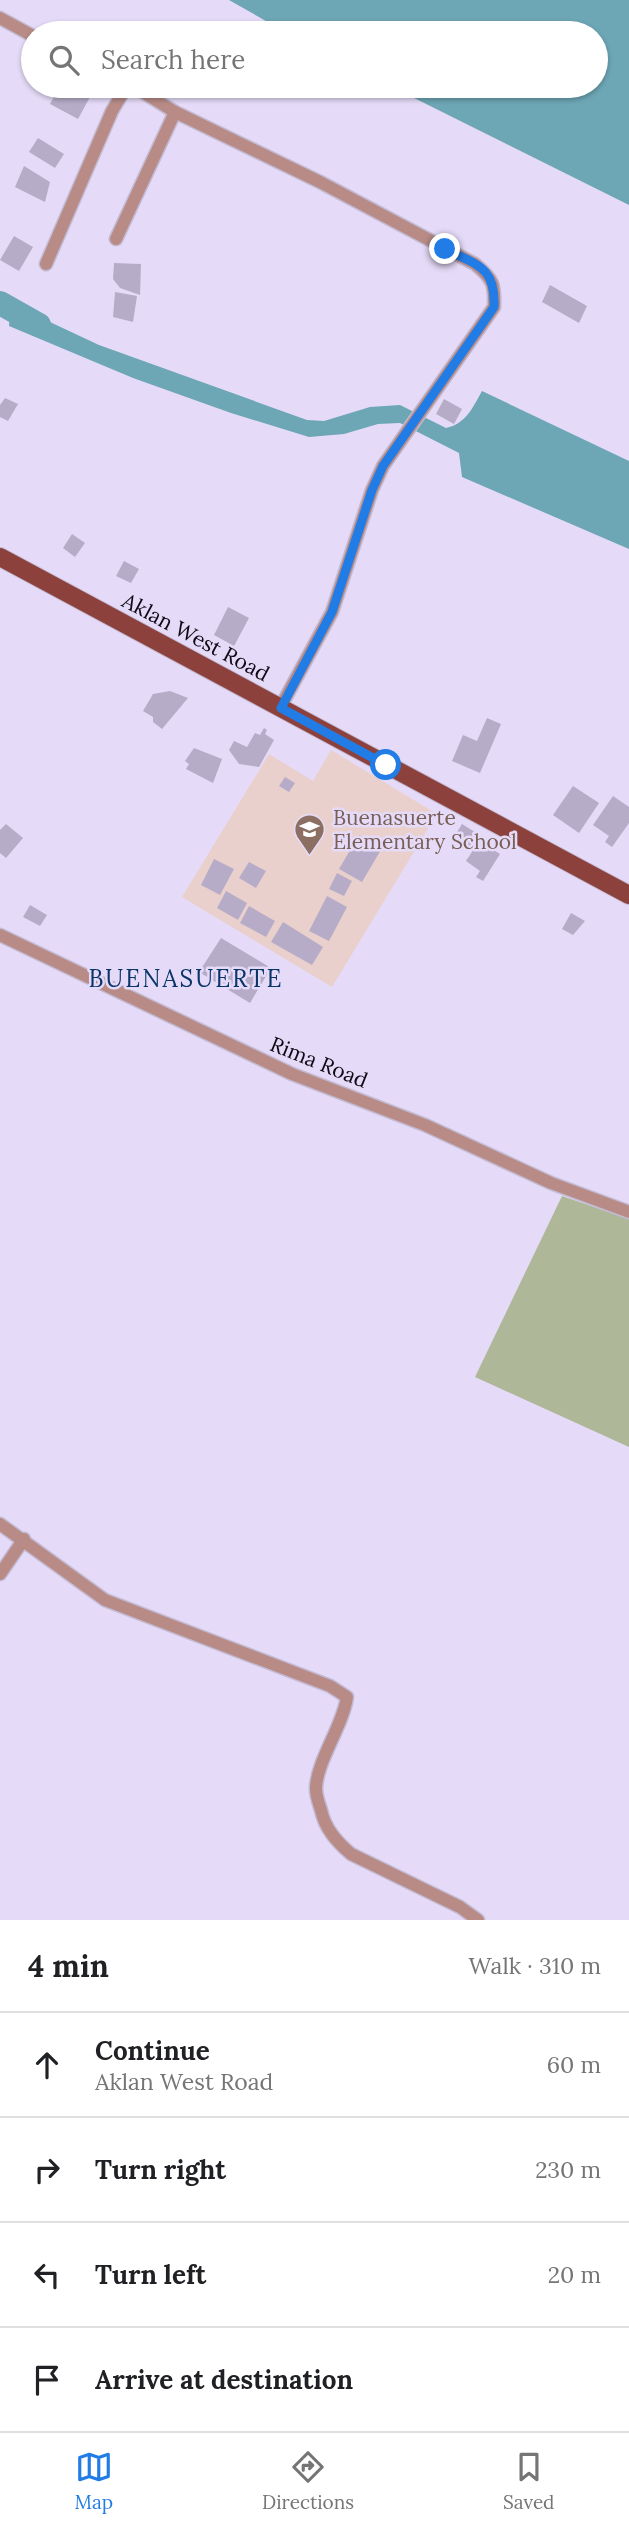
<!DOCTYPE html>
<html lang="en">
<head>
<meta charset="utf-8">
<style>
  body { margin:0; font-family:Lora,serif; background:#f6f6f6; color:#202124 }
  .stop { position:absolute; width:21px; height:21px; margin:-16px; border:5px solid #227ce6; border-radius:50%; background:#fff }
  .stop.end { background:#227ce6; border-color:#fff; box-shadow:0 2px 7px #0008 }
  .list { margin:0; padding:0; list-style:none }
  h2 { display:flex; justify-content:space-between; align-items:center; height:91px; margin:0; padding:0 28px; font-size:30px }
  h2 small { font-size:23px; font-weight:400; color:#757577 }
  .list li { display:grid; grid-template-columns:46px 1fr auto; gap:21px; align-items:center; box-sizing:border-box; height:105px; padding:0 28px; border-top:2px solid #e0e0e0 }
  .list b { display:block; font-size:26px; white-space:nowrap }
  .list p { margin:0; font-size:23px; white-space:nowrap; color:#757577 }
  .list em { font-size:23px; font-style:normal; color:#757577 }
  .icon { flex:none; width:38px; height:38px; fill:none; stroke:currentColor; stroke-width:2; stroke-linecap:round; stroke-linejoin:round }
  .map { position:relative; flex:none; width:629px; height:1920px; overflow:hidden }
  .search { position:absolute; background:#fff; box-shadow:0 2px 5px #0004; left:21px; right:21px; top:21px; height:77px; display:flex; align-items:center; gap:18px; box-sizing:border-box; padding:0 24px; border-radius:38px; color:#757577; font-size:26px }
  .sheet { height:511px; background:#fff }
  nav { display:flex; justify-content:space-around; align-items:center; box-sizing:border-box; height:98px; border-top:2px solid #e0e0e0; background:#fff; font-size:19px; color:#757577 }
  nav a { display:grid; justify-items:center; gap:4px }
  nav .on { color:#227ce6 }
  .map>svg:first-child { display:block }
  .education { fill:#ead0cc }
  .green { fill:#afb799 }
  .water { fill:#6da6b5 }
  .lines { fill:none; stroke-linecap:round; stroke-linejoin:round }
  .river { stroke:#6da6b5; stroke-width:24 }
  .building { fill:#b6acc8 }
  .street-casing { stroke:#c3bad3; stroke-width:15 }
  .primary-casing { stroke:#c3bad3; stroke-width:20 }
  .street { stroke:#b88b86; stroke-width:12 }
  .primary { stroke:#8d413c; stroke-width:18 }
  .route { stroke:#227ce6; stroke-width:9 }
  .labels { text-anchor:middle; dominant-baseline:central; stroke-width:5; stroke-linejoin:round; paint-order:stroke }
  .street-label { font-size:21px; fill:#0e0a13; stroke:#e5dbf8 }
  .education-label { font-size:21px; fill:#785e54; stroke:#e5dbf8; text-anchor:start }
  .quarter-label { font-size:24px; letter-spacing:2px; fill:#0a3568; stroke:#e5dbf8 }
</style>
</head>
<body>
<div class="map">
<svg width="629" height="1920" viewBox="0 0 629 1920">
  <rect width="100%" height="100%" fill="#e5dbf8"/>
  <!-- education -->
  <polygon class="education" points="331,750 437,814 332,987 182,897 269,754 313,781"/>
  <!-- green -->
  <polygon class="green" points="562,1196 629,1219 629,1447 475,1377"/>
  <!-- water -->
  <g class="water">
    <polygon points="229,0 629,0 629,205 390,86 596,86 596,33 287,33"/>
    <path d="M11,299L52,323L99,345L307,420L324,421L370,407L400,405L446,428C466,424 473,407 482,391L629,461V549L462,477L459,453L400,423L378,424L344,434L309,437L231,413L133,378L9,326Z"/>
  </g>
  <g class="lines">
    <!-- river -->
    <polyline class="river" points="0,303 39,325"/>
  </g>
  <!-- building -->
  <g class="building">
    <polygon points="57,24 71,33 52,33"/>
    <polygon points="60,86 96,86 78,119 50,104"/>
    <polygon points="38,138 64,154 55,168 29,152"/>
    <polygon points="24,166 50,182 45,202 15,187"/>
    <polygon points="14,236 33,247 19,271 0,260"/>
    <polygon points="114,263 141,264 140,295 120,288 113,279"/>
    <polygon points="550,285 587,306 579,323 542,302"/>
    <polygon points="115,292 137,296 133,322 113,317"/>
    <polygon points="5,398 18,404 8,421 0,417 0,405"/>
    <polygon points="444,399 462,409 454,424 436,414"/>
    <polygon points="72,534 85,543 75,557 63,548"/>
    <polygon points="124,561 139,569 131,583 116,576"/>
    <polygon points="228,607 249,618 234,646 214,635"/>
    <polygon points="170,691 188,698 162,729 153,722 153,717 143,711 153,694"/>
    <polygon points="487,718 501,724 480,773 452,761 463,735 477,741"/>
    <polygon points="264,728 267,730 265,734 274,740 259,767 239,764 229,750 234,741 247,747 255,733 260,735"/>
    <polygon points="194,748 222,759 213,783 186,769 189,764 185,761"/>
    <polygon points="285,777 295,783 289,792 279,786"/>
    <polygon points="573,786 599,803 579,833 553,815"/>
    <polygon points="613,796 629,807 629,823 612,847 605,842 609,836 593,825"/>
    <polygon points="6,824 23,838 6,858 0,853 0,830"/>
    <polygon points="462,824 478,834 468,849 451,842"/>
    <polygon points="359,835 382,848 362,882 339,869"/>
    <polygon points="479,841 500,854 483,881 476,877 480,871 466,861"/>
    <polygon points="214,859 234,869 220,895 201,885"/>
    <polygon points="249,862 266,871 256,888 239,878"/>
    <polygon points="337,873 352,881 344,896 329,889"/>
    <polygon points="226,891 247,903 238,920 217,908"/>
    <polygon points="327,896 347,907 329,941 309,931"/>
    <polygon points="30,905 47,915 40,926 23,917"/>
    <polygon points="249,906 275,921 266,937 240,923"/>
    <polygon points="571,913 585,921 573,935 562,929"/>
    <polygon points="283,922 323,947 312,965 271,942"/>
    <polygon points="221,938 271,968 250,1003 199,972"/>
  </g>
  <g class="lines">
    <defs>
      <g id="street">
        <polyline points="0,18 33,36"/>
        <path d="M133,86L175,112L320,182L475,264C493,279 495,284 494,307L383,466L372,490L332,612L280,708"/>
        <polyline points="116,239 175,112"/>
        <polyline points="46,264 112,111 127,86"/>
        <polyline points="0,935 292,1074 425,1125 551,1183 629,1212"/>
        <path d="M0,1524L105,1600L330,1686L347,1697C343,1726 316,1762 316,1789C316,1796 319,1804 321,1810C325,1829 337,1842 351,1854L460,1907L478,1920"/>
        <polyline points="0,1574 24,1539"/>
      </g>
      <polyline id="primary" points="0,557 629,895"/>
    </defs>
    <!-- street casing -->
    <use href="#street" class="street-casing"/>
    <!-- primary casing -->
    <use href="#primary" class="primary-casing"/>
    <!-- street -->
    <use href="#street" class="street"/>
    <!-- primary -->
    <use href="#primary" class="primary"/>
  </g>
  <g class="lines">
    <!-- route -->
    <path class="route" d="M386,765L281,708L332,612L372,490L383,466L494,307C496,267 477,265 445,249"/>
  </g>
  <!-- icons -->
  <defs>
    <symbol id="school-pin" viewBox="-11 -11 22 30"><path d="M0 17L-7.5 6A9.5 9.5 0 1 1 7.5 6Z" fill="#8d6e63" stroke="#e5dbf8"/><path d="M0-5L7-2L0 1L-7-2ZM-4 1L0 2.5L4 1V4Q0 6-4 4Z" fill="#fff"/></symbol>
  </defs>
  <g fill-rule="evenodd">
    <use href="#school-pin" x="292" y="812" width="35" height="47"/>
  </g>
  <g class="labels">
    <!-- street labels -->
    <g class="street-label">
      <text transform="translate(196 637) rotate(28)">Aklan West Road</text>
      <text transform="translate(319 1062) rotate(22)">Rima Road</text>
    </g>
    <!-- education labels -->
    <g class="education-label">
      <text x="333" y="817">Buenasuerte<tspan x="333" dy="24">Elementary School</tspan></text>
    </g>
    <!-- quarter labels -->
    <g class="quarter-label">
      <text x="186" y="978">BUENASUERTE</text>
    </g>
  </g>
</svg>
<div class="stop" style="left:386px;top:765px"></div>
<div class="stop end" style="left:445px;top:249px"></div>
<div class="search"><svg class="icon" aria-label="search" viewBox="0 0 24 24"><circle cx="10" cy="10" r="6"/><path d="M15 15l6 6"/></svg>Search here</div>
</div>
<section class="sheet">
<h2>4 min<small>Walk · 310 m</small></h2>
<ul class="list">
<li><svg class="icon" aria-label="ahead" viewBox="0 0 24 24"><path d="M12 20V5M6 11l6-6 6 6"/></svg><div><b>Continue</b><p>Aklan West Road</p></div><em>60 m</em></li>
<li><svg class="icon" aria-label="right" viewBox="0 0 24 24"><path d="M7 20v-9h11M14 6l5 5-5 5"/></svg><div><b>Turn right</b></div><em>230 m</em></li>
<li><svg class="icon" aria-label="left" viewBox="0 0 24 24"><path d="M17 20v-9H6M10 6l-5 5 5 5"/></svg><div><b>Turn left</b></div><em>20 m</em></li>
<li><svg class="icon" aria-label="arrive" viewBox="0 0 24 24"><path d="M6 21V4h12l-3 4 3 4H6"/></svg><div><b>Arrive at destination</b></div></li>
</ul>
</section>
<nav>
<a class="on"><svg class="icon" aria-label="map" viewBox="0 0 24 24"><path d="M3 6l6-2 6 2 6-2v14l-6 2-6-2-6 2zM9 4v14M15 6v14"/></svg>Map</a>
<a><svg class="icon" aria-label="directions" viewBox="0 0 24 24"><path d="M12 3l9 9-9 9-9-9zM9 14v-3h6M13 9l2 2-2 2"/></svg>Directions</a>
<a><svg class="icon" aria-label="saved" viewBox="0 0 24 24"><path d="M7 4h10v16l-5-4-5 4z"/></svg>Saved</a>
</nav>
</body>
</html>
